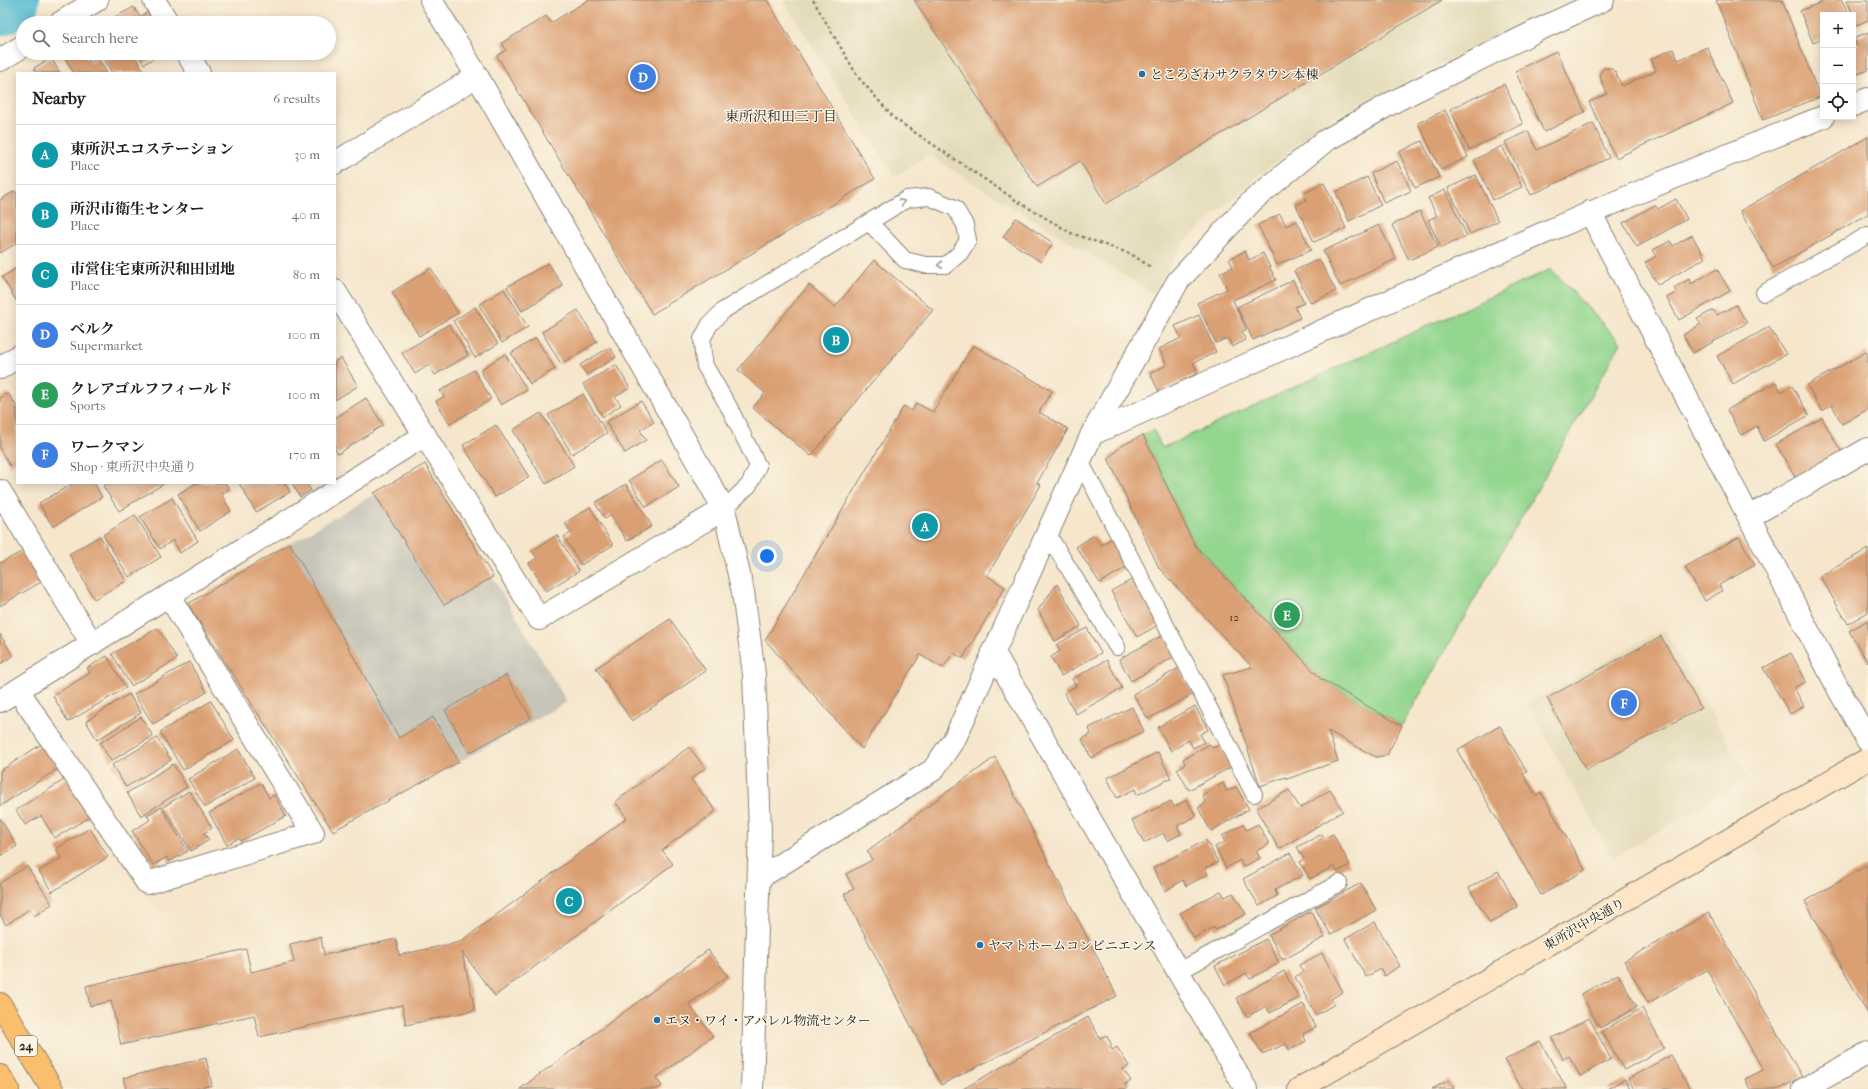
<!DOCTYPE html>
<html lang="en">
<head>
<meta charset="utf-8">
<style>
  body { margin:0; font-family:"IM FELL French Canon","Noto Serif JP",serif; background:#f6f6f6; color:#202124 }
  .controls { position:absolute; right:12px; top:12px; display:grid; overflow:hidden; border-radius:0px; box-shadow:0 2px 10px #0003 }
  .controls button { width:36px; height:36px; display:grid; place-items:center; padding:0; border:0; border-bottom:1px solid #e0e0e0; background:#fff; color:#202124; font:20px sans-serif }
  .you { position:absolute; left:767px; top:556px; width:14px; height:14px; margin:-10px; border:3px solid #fff; border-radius:50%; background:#1a73e8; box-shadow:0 0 0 6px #1a73e833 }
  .badge { display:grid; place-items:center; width:26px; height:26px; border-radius:50%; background:#1f6fb2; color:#fff; font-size:13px; font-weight:700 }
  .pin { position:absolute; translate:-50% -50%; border:2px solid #fff; box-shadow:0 1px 4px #0006 }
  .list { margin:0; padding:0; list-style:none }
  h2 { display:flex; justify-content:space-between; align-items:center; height:52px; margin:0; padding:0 16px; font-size:17px }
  h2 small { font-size:13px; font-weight:400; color:#757577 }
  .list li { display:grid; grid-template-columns:26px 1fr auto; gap:12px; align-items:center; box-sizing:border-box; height:60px; padding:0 16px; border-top:1px solid #e0e0e0 }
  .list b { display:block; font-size:15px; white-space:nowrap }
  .list p { margin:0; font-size:13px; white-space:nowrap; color:#757577 }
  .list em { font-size:13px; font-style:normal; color:#757577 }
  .icon { flex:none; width:22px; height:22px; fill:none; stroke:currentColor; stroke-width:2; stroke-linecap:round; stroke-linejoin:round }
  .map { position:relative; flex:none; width:1868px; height:1089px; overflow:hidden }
  .search { position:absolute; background:#fff; box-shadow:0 2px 10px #0003; left:16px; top:16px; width:320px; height:44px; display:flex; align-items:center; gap:10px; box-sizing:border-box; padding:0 14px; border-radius:22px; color:#757577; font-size:15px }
  .panel { position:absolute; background:#fff; box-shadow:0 2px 10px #0003; left:16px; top:72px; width:320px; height:412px; border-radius:0px }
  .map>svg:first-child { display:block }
  .built { fill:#e4dbba }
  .industrial { fill:#c6c5b8 }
  .green { fill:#93d68e; stroke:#587955 }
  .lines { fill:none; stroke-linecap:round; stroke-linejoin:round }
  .river { stroke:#54bcd1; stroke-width:61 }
  .building { fill:#da9f72 }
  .lane-casing { stroke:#888174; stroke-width:18 }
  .street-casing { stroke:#888174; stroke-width:24 }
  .secondary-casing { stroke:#888174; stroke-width:24 }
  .primary-casing { stroke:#888174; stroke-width:24 }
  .path { stroke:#888174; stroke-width:2.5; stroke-dasharray:3 3; stroke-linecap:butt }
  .lane { stroke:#fff; stroke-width:16 }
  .street { stroke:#fff; stroke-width:22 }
  .secondary { stroke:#fde5c5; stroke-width:22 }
  .primary { stroke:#fabe6d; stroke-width:22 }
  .oneway { stroke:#999 }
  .poi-dot { fill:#1f6fb2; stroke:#fcf5e5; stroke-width:1.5 }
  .labels { text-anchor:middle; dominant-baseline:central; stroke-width:3; stroke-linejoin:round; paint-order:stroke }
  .number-label { font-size:11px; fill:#4c3d32 }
  .shield { fill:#fcf5e5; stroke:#5f5d58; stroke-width:1 }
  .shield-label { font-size:12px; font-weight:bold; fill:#1c1c1c }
  .poi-label { font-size:13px; fill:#1c1c1c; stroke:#fcf5e5; text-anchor:start }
  .street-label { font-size:13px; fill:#1c1c1c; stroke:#fcf5e5 }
  .neighbourhood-label { font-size:14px; fill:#1c1c1c; stroke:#fcf5e5 }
</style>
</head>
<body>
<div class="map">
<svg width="1868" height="1089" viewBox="0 0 1868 1089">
  <rect width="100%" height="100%" fill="#fcf5e5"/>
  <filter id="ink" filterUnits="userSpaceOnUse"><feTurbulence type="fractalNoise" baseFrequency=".025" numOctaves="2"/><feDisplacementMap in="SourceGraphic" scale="8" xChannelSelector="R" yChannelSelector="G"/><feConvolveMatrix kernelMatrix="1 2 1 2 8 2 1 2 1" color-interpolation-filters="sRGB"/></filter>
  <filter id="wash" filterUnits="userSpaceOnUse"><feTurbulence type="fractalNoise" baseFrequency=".012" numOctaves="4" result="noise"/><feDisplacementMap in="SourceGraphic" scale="16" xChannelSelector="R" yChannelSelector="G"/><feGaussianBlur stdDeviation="0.9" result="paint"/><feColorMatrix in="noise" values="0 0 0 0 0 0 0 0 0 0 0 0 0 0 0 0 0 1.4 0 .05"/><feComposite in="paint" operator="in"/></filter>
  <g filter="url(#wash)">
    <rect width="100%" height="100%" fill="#f5e6cc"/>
    <!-- built -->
    <g class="built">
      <polygon points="783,0 1569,0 1327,121 1254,179 1183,244 1153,293 928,155 895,177"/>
      <polygon points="1664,629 1748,778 1613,858 1527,704"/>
    </g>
    <!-- industrial -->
    <polygon class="industrial" points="425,464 567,702 333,831 188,604"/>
    <!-- green -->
    <polygon class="green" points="1551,269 1621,343 1402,726 1321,679 1194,544 1143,435 1154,430 1162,448"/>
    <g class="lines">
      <!-- river -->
      <polyline class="river" points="0,5 9,0"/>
    </g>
    <g id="blocks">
      <!-- building -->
      <g class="building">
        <polygon points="588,0 767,0 875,179 652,314 497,56 506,50 502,43 546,16 551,23"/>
        <polygon points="914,0 1442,0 1106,204 1080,161 1037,187"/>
        <polygon points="1716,0 1782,0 1820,97 1763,120"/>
        <polygon points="1827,0 1842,0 1849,15 1823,15 1823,39 1813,43 1800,11"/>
        <polygon points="1847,0 1868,0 1868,20 1857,25"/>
        <polygon points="134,7 140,17 147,12 154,23 119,23 115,17"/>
        <polygon points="1868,32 1868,70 1853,76 1853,47 1857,45 1854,38"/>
        <polygon points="1707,47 1733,103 1616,158 1589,102 1607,94 1601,79 1600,73 1604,68 1611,68 1615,72 1622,86 1656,71 1651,59 1673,49 1678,60"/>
        <polygon points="1556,51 1585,112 1544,132 1515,71"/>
        <polygon points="62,53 85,53 90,63 98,58 107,73 74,73"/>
        <polygon points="100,53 133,53 144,72 112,73"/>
        <polygon points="137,53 163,53 144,64"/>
        <polygon points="51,58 60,73 36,73 34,68"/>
        <polygon points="1504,84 1523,124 1469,150 1450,109"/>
        <polygon points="1445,110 1468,157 1441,170 1418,123"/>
        <polygon points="1593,123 1609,158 1531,195 1505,142 1528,131 1537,150"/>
        <polygon points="1868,137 1868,214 1773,268 1740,211"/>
        <polygon points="1422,141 1439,177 1415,188 1399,152"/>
        <polygon points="1502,146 1522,187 1493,200 1474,160"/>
        <polygon points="1397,161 1411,191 1384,203 1371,173"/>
        <polygon points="1476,175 1498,221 1470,234 1448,188"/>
        <polygon points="1367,177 1381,205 1349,221 1336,192"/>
        <polygon points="1324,183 1346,228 1314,242 1296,205 1306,200 1303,194"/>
        <polygon points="1445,190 1467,236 1441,248 1428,220 1437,216 1428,198"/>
        <polygon points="15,191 17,194 17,243 0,253 0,200"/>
        <polygon points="1676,199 1687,219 1637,247 1623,223 1655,205 1658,209"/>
        <polygon points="1420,211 1438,247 1409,260 1392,225"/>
        <polygon points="1280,214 1286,226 1297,221 1311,250 1277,265 1258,225"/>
        <polygon points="1016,218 1053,243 1041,262 1003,237"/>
        <polygon points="1379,225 1396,259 1340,286 1323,251"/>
        <polygon points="1692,235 1705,258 1658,285 1645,263 1656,256 1653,250 1670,241 1673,246"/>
        <polygon points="1245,251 1249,260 1263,253 1276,280 1233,300 1246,330 1241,332 1246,340 1232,347 1228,338 1216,343 1197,303 1227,289 1220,273 1233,267 1229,259"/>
        <polygon points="1319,259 1336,291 1311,303 1294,271"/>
        <polygon points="874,260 933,310 811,456 753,408 765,393 738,370 809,285 835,307"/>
        <polygon points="548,263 563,286 522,311 507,287"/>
        <polygon points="17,268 17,302 2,277"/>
        <polygon points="431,268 458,313 419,336 392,292"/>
        <polygon points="1717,269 1730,291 1679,320 1667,298 1677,292 1674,288 1689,279 1691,284"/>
        <polygon points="1293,280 1304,303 1295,307 1300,318 1253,340 1237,307"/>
        <polygon points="504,289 528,327 502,343 479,305"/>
        <polygon points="1736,305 1747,323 1693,353 1683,335 1701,324 1697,319 1713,310 1717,315"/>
        <polygon points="475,307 498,344 475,358 453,321"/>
        <polygon points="578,310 597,342 561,364 542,332"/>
        <polygon points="1199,315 1216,352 1193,363 1198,373 1159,392 1150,373 1167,365 1159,349 1181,338 1175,326"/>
        <polygon points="449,324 468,355 435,375 429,365 415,374 402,353"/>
        <polygon points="1769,327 1786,354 1733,384 1717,356"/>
        <polygon points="536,338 555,369 530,384 511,353"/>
        <polygon points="973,345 1052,391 1039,412 1068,429 1037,483 1041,485 987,576 1005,587 963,658 953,653 943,668 920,655 862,749 765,640 904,406 912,411 916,403 933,412"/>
        <polygon points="610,347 616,357 587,375 580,365"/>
        <polygon points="1866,352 1868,354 1868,409 1842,424 1832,405 1822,411 1807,385"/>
        <polygon points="505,354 527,390 501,405 480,370"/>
        <polygon points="341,358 358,386 335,400 335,361"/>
        <polygon points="616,365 630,388 615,397 621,405 603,417 583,384"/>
        <polygon points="474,370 491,399 450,424 436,401 444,397 440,391"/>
        <polygon points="1776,382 1781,392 1792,386 1809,415 1764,441 1757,426 1741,435 1727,410"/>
        <polygon points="8,393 17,407 17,461 10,466 0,449 0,398"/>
        <polygon points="583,394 607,433 572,454 548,415"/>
        <polygon points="366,398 383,425 338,454 335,449 335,418"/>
        <polygon points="641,401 654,422 640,430 646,440 625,453 606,422"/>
        <polygon points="541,413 574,466 546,484 513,430"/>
        <polygon points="1822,418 1842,453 1796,479 1776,444"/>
        <polygon points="496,425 529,477 495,497 463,445"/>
        <polygon points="1143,435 1194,544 1321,679 1402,726 1387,755 1376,757 1328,731 1338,761 1287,779 1286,777 1260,786 1223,675 1252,667 1159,568 1108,458 1123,445"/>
        <polygon points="662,460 679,487 646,507 629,480"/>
        <polygon points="425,464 493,577 444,605 374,493"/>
        <polygon points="74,483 94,483 102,497 53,527 39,503"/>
        <polygon points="109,483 165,483 119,511 103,486"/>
        <polygon points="196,483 225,483 229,489 221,494 231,511 200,531 178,494"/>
        <polygon points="239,483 285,483 290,492 256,512"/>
        <polygon points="292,483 306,483 311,490 300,497"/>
        <polygon points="626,484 652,526 627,541 611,515 605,519 595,503"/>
        <polygon points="172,498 198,541 180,553 173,540 160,549 140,517"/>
        <polygon points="590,507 613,545 581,565 564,537 571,533 565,523"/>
        <polygon points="135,515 161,557 129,577 103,535"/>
        <polygon points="557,535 579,571 546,591 529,563 537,558 532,551"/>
        <polygon points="1094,535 1101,545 1112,538 1130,565 1100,583 1076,547"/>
        <polygon points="100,536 126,581 94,599 69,554"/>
        <polygon points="1739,537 1755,565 1719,585 1722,591 1705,601 1685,567"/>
        <polygon points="290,543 399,738 433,717 459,762 333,831 188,604"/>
        <polygon points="1868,549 1868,612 1848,624 1820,576"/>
        <polygon points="23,551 41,582 0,606 0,563"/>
        <polygon points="1135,578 1160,624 1137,637 1111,591"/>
        <polygon points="1057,584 1081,626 1055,641 1038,610"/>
        <polygon points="670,619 706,671 632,721 596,668"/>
        <polygon points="1868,620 1868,663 1849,631"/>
        <polygon points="158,628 177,659 131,686 112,654"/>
        <polygon points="1087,628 1101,653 1061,676 1051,657 1060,651 1056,645"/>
        <polygon points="0,634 13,656 0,664"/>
        <polygon points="1165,634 1177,655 1131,681 1119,659"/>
        <polygon points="1661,636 1701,708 1586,770 1547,698"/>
        <polygon points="1791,653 1806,681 1794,688 1804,706 1790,714 1763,668"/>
        <polygon points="107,656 126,688 68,722 53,696 90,673 87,668"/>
        <polygon points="1107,660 1122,688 1076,714 1064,693 1076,686 1072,679"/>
        <polygon points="189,662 207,692 153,724 134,694"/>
        <polygon points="1179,668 1193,694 1148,719 1133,694"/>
        <polygon points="506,675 531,718 469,753 445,710"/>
        <polygon points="129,694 141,713 97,740 86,721"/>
        <polygon points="211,701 234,740 183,770 160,732"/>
        <polygon points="1195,706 1208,730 1200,734 1204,742 1193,748 1189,740 1171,751 1158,727"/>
        <polygon points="1132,707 1144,731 1091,758 1082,739 1091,734 1089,728"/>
        <polygon points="141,717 153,736 111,761 100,743"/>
        <polygon points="1500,726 1527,772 1523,774 1536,795 1541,792 1585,870 1541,895 1457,750"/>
        <polygon points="157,738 171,760 126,787 112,765"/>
        <polygon points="43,743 59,768 0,806 0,771"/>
        <polygon points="1210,744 1213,748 1219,745 1231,767 1189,790 1177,769 1185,764 1183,759"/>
        <polygon points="689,747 705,768 691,779 716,811 662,850 673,864 495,996 462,952 475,1010 406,1025 402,1005 259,1037 254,1015 121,1045 111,1001 90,1006 86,986 246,949 251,972 294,962 290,944 321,937 324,955 396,939 399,955 460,942 627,818 615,802"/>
        <polygon points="238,749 255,778 205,807 188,779"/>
        <polygon points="1158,752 1171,778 1137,795 1135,789 1117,798 1107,778"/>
        <polygon points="995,757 1117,996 941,1085 844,894 854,889 846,874 872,860 867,851"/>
        <polygon points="173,764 187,787 141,816 127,793"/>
        <polygon points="67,778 91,816 55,838 41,816 25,825 16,810"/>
        <polygon points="261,783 269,798 274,795 286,816 241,841 239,838 227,845 209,813"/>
        <polygon points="1223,783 1227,791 1236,787 1249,809 1211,831 1198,808 1206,803 1202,795"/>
        <polygon points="1289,790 1300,808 1330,790 1343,811 1279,849 1256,809"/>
        <polygon points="189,791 212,828 204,833 209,840 191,851 163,807"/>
        <polygon points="1187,800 1196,816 1177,826 1181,834 1167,841 1163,833 1144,843 1132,820 1171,801 1174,807"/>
        <polygon points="161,807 188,851 169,862 167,857 153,865 132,831 150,820 147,815"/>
        <polygon points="0,818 17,846 0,856"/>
        <polygon points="1243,824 1246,830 1258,824 1269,844 1256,851 1260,858 1243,867 1240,860 1226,868 1215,847 1225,842 1222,836"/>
        <polygon points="90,828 108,857 52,892 39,871 61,858 56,849"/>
        <polygon points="1322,834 1324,838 1333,834 1350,865 1337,872 1334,866 1310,879 1300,862 1304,859 1297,847"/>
        <polygon points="1206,840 1218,862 1205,868 1208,874 1186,886 1183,880 1165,891 1153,868"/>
        <polygon points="1290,853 1303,875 1275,890 1277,896 1259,906 1243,879"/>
        <polygon points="1868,865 1868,1014 1805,901"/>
        <polygon points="27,866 52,904 34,916 29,909 6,925 0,915 0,883"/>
        <polygon points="1498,871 1518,907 1490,923 1469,888"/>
        <polygon points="1361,883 1376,910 1331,935 1315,908"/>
        <polygon points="1221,891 1225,897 1233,893 1246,914 1216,930 1214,927 1194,938 1180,913"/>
        <polygon points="1311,911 1325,937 1283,960 1269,935"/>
        <polygon points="1709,913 1802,1077 1780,1089 1750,1089 1745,1079 1763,1070 1707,970 1648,1003 1624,961"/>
        <polygon points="1375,922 1400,966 1384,976 1381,969 1366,977 1345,939"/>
        <polygon points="1266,939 1279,963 1250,979 1246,973 1225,985 1215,966"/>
        <polygon points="708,950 728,976 689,1004 713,1036 656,1078 662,1086 658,1089 520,1089"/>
        <polygon points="1322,953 1343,992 1331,999 1335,1004 1316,1015 1295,977 1303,972 1299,965"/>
        <polygon points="1284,971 1299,998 1270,1013 1266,1006 1247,1017 1236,998"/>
        <polygon points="1618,974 1637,1007 1600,1028 1581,994"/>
        <polygon points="1303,1004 1316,1027 1303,1034 1306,1041 1290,1050 1286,1044 1262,1054 1250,1033"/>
        <polygon points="1642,1008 1664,1048 1624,1070 1602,1031"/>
        <polygon points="1088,1017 1100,1038 1106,1035 1112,1045 1110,1046 1112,1050 1117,1047 1129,1066 1123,1069 1131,1081 1125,1084 1127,1089 963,1089"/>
        <polygon points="1589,1018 1611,1059 1580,1076 1569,1056 1563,1059 1552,1038"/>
        <polygon points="1540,1041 1567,1089 1522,1089 1505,1060"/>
        <polygon points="1671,1055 1690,1089 1634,1089 1628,1079"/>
        <polygon points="206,1058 212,1085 194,1089 126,1089 123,1078"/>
        <polygon points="1625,1079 1630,1089 1607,1089"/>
        <polygon points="1449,1080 1454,1089 1432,1089"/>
      </g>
    </g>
  </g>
  <g filter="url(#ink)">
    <use href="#blocks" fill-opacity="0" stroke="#888174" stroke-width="1"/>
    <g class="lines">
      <defs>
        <g id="lane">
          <polyline points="1764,293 1868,235"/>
          <polyline points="1080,461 1254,794"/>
          <polyline points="724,509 749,485 758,466 730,409 705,366 703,354 702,339 710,324 724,310 907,199 929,197 955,208 965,225 968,240 960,253 946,265 925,265 905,260 869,222"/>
          <polyline points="1047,533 1117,647"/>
          <polyline points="1178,972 1339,883"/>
        </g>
        <g id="street">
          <polyline points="154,0 168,23"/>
          <polyline points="431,0 477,76 724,509 743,592 754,674 760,830 752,1089"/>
          <polyline points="60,23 97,0"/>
          <polyline points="187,53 199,73"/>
          <polyline points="0,60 23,46"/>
          <polyline points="1853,105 1868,99"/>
          <polyline points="335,163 477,76"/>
          <polyline points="1590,212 1839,690 1868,741"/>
          <polyline points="335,291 539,619 724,509"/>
          <polyline points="0,368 17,357"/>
          <path d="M1092,434C1335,326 1576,214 1823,117"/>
          <polyline points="0,491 92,644"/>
          <polyline points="1749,517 1868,449"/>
          <polyline points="993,651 1246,1089"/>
          <polyline points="18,690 147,883 313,833 169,596"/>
          <polyline points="0,701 425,435"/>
          <polyline points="759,878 933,770 955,738 1092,434 1178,281 1252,201 1325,141 1395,101 1538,30 1603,0"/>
          <polyline points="1804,1089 1868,1053"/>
        </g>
        <polyline id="secondary" points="1299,1089 1868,759"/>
        <g id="primary">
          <polyline points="0,1004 52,1089"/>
          <polyline points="0,1076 8,1089"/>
        </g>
      </defs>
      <!-- lane casing -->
      <use href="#lane" class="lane-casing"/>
      <!-- street casing -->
      <use href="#street" class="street-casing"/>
      <!-- secondary casing -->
      <use href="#secondary" class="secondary-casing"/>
      <!-- primary casing -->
      <use href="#primary" class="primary-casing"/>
      <!-- path -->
      <polyline class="path" points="813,0 858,77 895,119 1017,201 1071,233 1131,254 1152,268"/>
      <!-- lane -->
      <use href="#lane" class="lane"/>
      <!-- street -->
      <use href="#street" class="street"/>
      <!-- secondary -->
      <use href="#secondary" class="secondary"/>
      <!-- primary -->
      <use href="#primary" class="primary"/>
    </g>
    <!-- one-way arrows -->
    <defs><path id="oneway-chevron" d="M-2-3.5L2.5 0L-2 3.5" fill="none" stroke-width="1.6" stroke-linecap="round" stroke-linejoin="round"/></defs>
    <g class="oneway">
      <use href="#oneway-chevron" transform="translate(902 202) rotate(-28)"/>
      <use href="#oneway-chevron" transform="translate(940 265) rotate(174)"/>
    </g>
  </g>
  <!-- markers -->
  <g class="poi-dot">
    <circle cx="1142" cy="74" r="4"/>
    <circle cx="980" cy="945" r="4"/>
    <circle cx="657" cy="1020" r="4"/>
  </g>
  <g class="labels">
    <!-- number labels -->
    <g class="number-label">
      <text x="1234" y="617">12</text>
    </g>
    <!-- shield labels -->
    <rect class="shield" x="15" y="1036" width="22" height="20" rx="3"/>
    <g class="shield-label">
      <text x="26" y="1046">24</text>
    </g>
    <!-- poi labels -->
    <g class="poi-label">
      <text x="1150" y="74">ところざわサクラタウン本棟</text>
      <text x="988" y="945">ヤマトホームコンビニエンス</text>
      <text x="665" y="1020">エヌ・ワイ・アパレル物流センター</text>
    </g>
    <!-- street labels -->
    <g class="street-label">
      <text transform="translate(1584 924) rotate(-30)">東所沢中央通り</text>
    </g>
    <!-- neighbourhood labels -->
    <g class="neighbourhood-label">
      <text x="781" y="116">東所沢和田三丁目</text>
    </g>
  </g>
</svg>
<div class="controls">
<button>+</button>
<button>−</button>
<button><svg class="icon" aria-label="locate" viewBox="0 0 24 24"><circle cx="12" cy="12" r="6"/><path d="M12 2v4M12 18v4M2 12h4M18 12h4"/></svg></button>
</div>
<div class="you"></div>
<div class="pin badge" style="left:925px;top:526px;background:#0f9aa8">A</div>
<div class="pin badge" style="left:836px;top:340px;background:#0f9aa8">B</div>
<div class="pin badge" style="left:569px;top:901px;background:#0f9aa8">C</div>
<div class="pin badge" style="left:643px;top:77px;background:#3f7fe0">D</div>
<div class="pin badge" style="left:1287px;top:615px;background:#2e9e5b">E</div>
<div class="pin badge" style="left:1624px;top:703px;background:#3f7fe0">F</div>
<div class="search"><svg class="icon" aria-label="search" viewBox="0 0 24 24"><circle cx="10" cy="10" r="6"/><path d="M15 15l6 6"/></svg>Search here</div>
<section class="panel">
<h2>Nearby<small>6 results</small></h2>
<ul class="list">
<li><span class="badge" style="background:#0f9aa8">A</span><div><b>東所沢エコステーション</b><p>Place</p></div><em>30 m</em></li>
<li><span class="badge" style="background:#0f9aa8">B</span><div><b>所沢市衛生センター</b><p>Place</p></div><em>40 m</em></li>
<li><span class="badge" style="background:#0f9aa8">C</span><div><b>市営住宅東所沢和田団地</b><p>Place</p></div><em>80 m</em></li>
<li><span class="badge" style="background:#3f7fe0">D</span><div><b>ベルク</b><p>Supermarket</p></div><em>100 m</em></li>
<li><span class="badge" style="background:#2e9e5b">E</span><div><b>クレアゴルフフィールド</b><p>Sports</p></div><em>100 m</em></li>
<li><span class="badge" style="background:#3f7fe0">F</span><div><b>ワークマン</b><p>Shop · 東所沢中央通り</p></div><em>170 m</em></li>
</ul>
</section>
</div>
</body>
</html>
